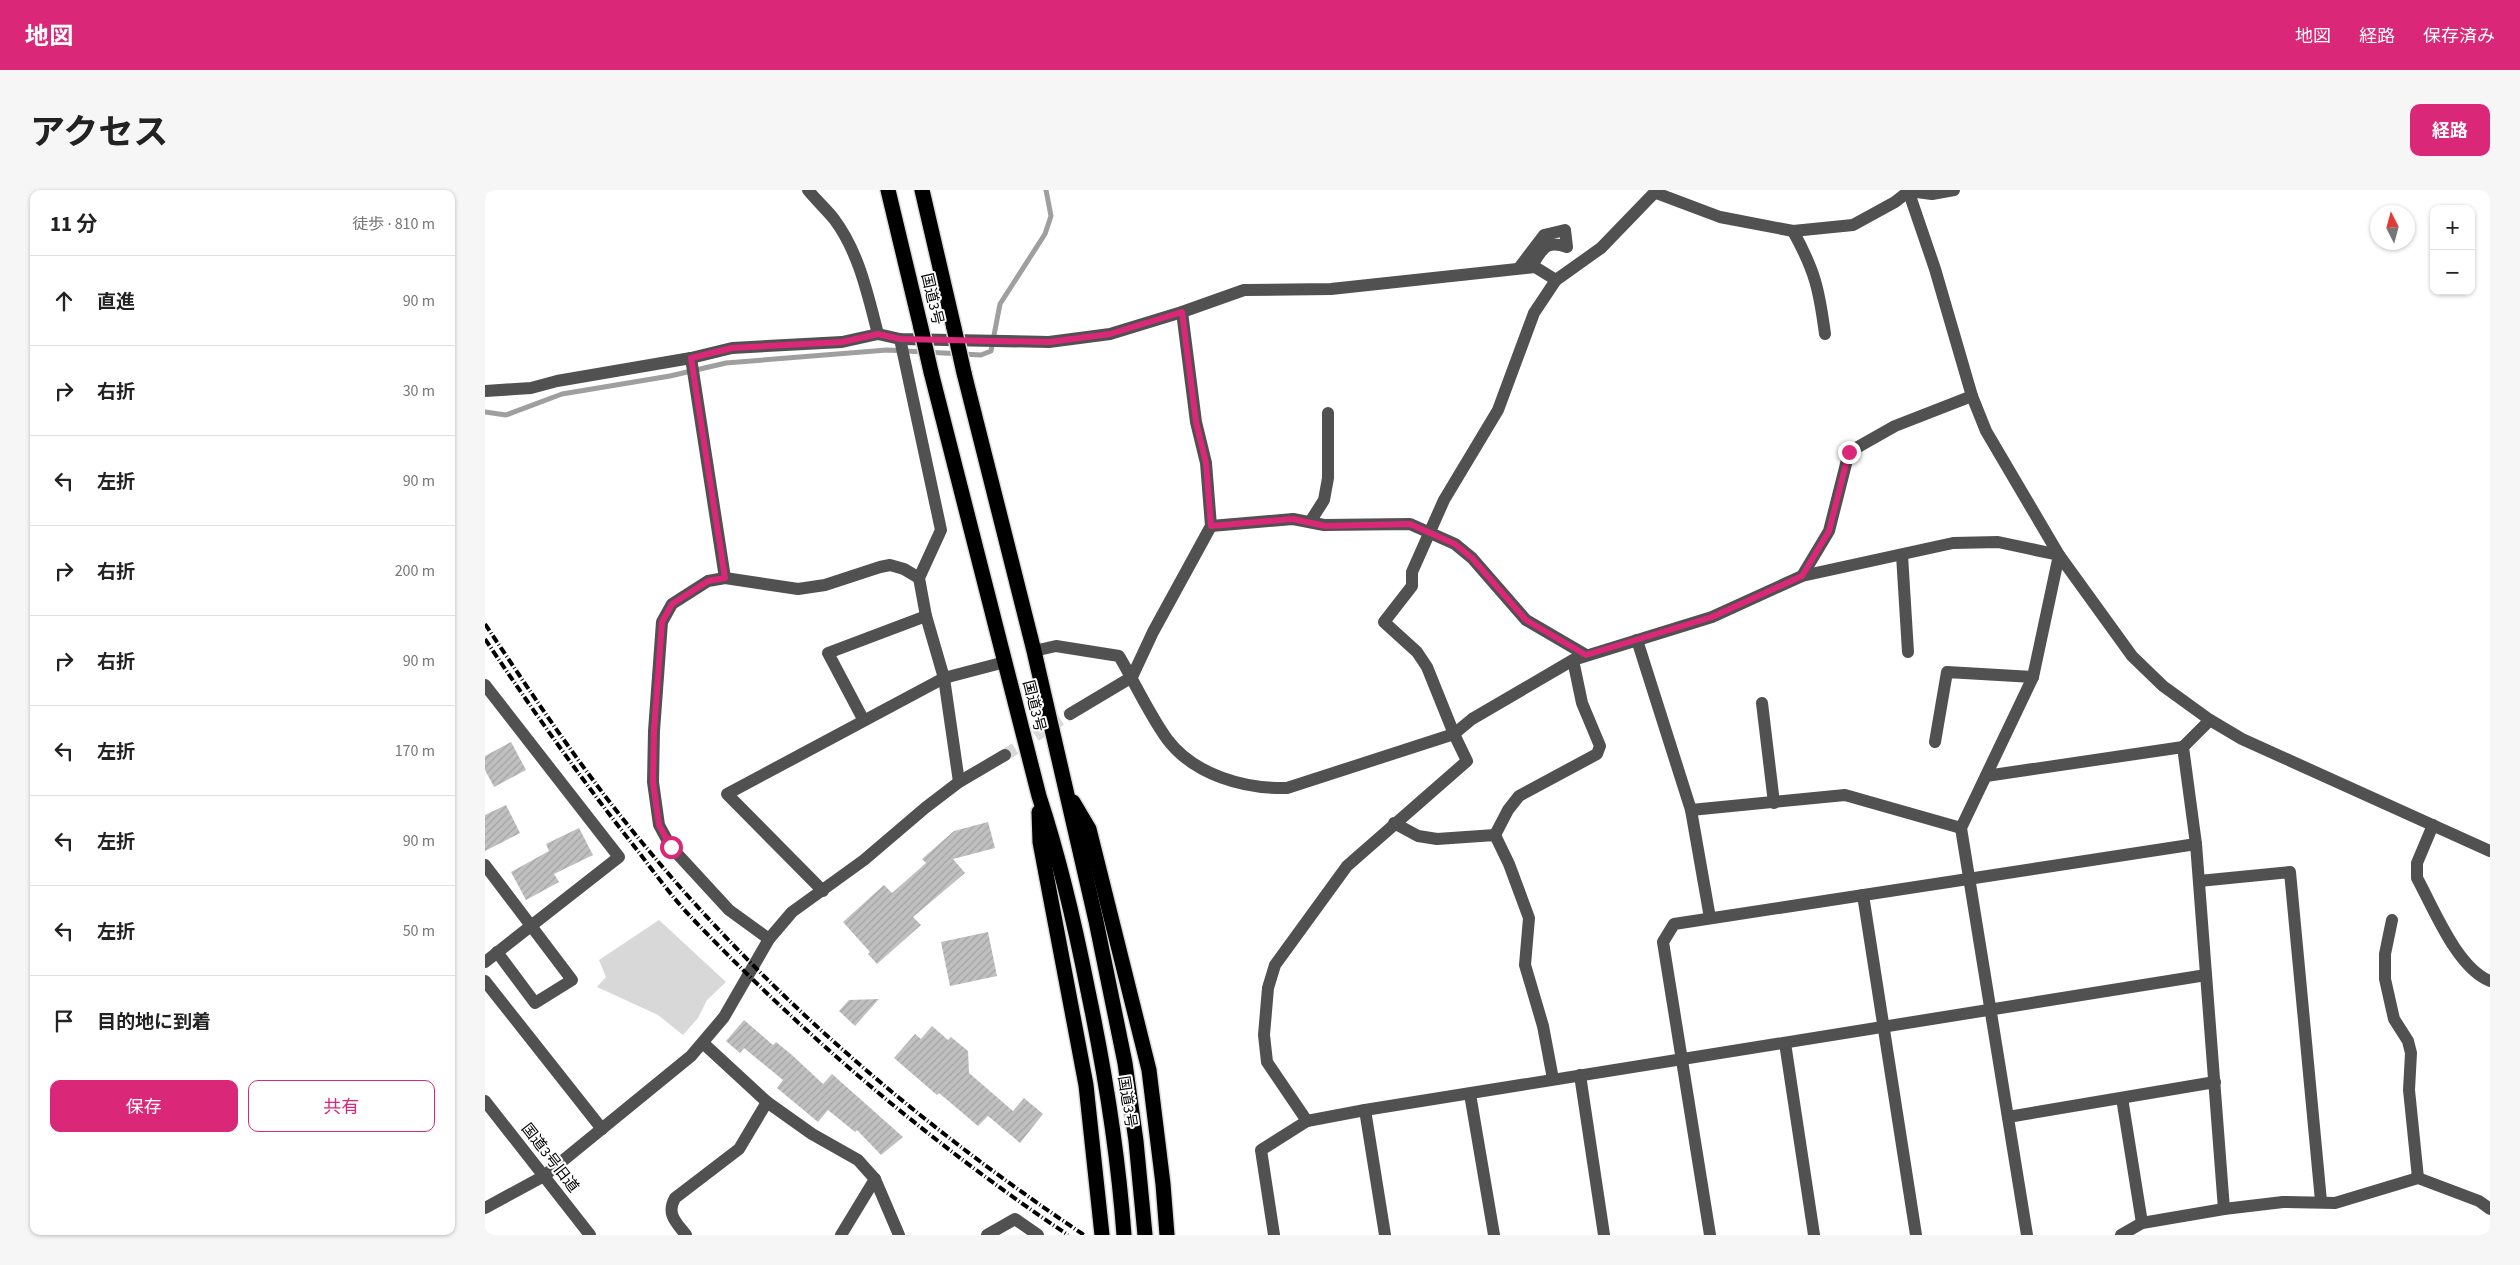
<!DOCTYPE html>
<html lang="ja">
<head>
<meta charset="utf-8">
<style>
  body { margin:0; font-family:"Source Sans 3","Noto Sans JP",sans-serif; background:#f6f6f6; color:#222 }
  .controls { position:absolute; right:15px; top:15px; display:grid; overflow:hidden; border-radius:10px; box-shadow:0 1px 4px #0004 }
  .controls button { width:45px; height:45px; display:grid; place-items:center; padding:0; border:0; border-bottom:1px solid #e0e0e0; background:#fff; color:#222; font:25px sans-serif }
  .compass { position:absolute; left:1885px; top:15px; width:45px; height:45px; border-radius:50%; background:#fff; box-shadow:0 1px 4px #0004; rotate:354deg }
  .stop { position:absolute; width:15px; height:15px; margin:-11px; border:4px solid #db2777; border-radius:50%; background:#fff }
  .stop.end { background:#db2777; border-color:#fff; box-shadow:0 1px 5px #0008 }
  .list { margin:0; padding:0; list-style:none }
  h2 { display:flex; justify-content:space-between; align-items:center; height:65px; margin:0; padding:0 20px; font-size:21px }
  h2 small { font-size:16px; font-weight:400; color:#767676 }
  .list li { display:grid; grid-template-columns:32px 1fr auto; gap:15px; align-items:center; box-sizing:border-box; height:90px; padding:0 20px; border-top:1px solid #e0e0e0 }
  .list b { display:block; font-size:19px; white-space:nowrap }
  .list em { font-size:16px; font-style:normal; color:#767676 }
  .actions { display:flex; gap:10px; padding:15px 20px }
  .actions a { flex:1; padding:11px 0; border:1px solid #db2777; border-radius:10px; text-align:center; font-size:18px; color:#db2777 }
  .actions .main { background:#db2777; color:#fff }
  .icon { flex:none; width:28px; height:28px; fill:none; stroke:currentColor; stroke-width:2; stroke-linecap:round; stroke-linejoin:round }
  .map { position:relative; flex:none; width:2005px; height:1045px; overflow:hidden; border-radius:10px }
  header { display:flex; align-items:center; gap:30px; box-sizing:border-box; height:70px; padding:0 25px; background:#db2777; color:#fff }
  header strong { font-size:24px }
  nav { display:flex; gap:28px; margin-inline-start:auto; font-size:18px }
  .intro { display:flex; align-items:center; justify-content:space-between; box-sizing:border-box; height:120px; padding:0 30px }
  h1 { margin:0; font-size:35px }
  .button { padding:12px 22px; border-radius:10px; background:#db2777; color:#fff; font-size:18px; font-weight:700 }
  main { display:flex; gap:30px; padding:0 30px }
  aside { flex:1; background:#fff; border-radius:10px; box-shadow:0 1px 4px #0004 }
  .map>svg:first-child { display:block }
  .pitch { fill:#d8d8d8 }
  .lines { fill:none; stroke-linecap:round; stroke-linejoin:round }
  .stream { stroke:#9f9f9f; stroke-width:5 }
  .building { fill:url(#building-hatch) }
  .minor-tunnel { stroke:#d9d9d9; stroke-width:12; stroke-dasharray:12 6; stroke-linecap:butt }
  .highway-casing { stroke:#dbdbdb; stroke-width:18 }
  .minor { stroke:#515151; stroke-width:12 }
  .highway { stroke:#000; stroke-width:15 }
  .rail { stroke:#000; stroke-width:4; stroke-dasharray:8 2.5 1 2.5; stroke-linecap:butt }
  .highway-bridge-casing { stroke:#dbdbdb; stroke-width:18; stroke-linecap:butt }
  .highway-bridge { stroke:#000; stroke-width:15 }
  .route { stroke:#db2777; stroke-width:6 }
  .labels { text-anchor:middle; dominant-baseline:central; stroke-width:4; stroke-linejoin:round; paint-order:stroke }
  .street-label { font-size:15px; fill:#000; stroke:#fff }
</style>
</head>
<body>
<header>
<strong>地図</strong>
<nav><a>地図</a><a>経路</a><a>保存済み</a></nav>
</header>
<div class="intro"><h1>アクセス</h1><a class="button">経路</a></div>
<main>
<aside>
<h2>11 分<small>徒歩 · 810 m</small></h2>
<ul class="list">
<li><svg class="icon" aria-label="ahead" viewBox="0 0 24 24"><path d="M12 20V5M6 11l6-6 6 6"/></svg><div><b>直進</b></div><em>90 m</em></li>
<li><svg class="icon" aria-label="right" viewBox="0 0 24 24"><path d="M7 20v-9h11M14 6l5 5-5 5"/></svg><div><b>右折</b></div><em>30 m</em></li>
<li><svg class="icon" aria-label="left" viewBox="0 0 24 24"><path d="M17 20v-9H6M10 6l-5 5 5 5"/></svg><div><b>左折</b></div><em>90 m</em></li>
<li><svg class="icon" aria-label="right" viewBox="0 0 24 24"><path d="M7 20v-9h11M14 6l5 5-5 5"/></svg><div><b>右折</b></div><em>200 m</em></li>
<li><svg class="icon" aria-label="right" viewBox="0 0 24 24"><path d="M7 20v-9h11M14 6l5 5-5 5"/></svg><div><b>右折</b></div><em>90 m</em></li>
<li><svg class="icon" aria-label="left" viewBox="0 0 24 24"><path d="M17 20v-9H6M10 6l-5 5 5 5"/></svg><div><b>左折</b></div><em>170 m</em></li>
<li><svg class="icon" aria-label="left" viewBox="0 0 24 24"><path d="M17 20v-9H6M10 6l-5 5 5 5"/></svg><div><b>左折</b></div><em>90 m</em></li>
<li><svg class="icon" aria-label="left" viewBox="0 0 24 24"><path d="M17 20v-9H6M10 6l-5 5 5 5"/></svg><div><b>左折</b></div><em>50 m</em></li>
<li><svg class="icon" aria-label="arrive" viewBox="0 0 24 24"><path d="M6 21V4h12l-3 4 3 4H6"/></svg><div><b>目的地に到着</b></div></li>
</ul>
<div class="actions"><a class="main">保存</a><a>共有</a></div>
</aside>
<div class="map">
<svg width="2005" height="1045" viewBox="0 0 2005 1045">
  <defs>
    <pattern id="building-hatch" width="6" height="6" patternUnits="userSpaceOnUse" patternTransform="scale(1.25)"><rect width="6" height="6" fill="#c0c0c0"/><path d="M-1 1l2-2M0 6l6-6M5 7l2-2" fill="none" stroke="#a3a3a3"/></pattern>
  </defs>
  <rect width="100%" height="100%" fill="#fff"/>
  <!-- pitch -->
  <polygon class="pitch" points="174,730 241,792 222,810 213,828 198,845 173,825 112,797 121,787 114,770"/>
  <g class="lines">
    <!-- stream -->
    <polyline class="stream" points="0,222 21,225 77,204 185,186 241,173 402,160 496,165 506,161 515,114 560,44 566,26 561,0"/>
  </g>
  <!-- building -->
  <g class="building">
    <polygon points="26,552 41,580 9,597 0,580 0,566"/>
    <polygon points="21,615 35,643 0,661 0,625"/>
    <polygon points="503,632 510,658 468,669 480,683 428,727 436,735 392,774 383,764 385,762 358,732 399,695 407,703 441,673 437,669 469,641"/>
    <polygon points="94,638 108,665 69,684 74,692 41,710 26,682 64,661 61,654"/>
    <polygon points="503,742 512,786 465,796 456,752"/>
    <polygon points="394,809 370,836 354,821 364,810"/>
    <polygon points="259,830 288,855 291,852 307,865 338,894 347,884 418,947 396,965 372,940 370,942 343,920 333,932 292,898 298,890 259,858 255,863 241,851"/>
    <polygon points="447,836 463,850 466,847 483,861 484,883 528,921 539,908 558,924 535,953 503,926 493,936 454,903 452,905 409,868 430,844 436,849"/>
  </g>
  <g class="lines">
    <!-- minor-tunnel -->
    <polyline class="minor-tunnel" points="520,565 585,524"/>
    <defs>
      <g id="highway">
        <polyline points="403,0 436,138"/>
        <polyline points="437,0 469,138"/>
        <path d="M446,182L554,606C575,670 590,735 603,801C620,882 633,963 639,1045"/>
        <polyline points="479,183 549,461 611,731 640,873 651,951 660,1045"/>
        <polyline points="588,612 604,639 664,880 678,994 682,1045"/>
        <polyline points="554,622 555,652 601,895 617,1045"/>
      </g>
    </defs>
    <!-- highway casing -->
    <use href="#highway" class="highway-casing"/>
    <!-- minor -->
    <g class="minor">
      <path d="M323,0C331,10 341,19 349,29C374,62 383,106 393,144"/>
      <polyline points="1423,0 1450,79 1487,206 1501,241 1574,365 1647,466 1678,496 1725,530 1757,549 2005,661"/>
      <polyline points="1171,3 1235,27 1308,41 1368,35 1410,12 1424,1 1447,4 1469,0"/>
      <path d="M1308,41C1330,81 1334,99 1340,144"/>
      <path d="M1034,78L1059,45L1080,40L1082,57C1060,49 1057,60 1046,77"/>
      <polyline points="415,149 456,340 434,388 441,426 459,488 474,592"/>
      <polyline points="206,168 240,388"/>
      <polyline points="0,201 46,198 72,191 206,168 247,158 357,152 393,144 415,149 564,152 625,144 697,122 759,100 846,99 1050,77 1071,90"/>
      <polyline points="825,332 839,310 843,288 843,223"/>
      <polyline points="726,336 808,329 839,335 925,334 970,354 987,368 1041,430 1101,465"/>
      <polyline points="1417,365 1423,462"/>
      <polyline points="1317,386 1344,341 1364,262 1410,236 1487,206"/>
      <polyline points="1152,450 1206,620 1225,728"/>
      <path d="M549,461L571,456L634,466C650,493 664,524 682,549C709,585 759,599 802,598L969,544L987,529L1088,470L1227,427L1317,386L1468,353L1513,352L1574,365L1548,487L1476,638L1542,1045"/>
      <polyline points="0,495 134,667 0,772"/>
      <polyline points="1277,513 1289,613"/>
      <polyline points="585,524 647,487 668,442 726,336 721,273 711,232 697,122"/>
      <polyline points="378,529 343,463 441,426"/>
      <polyline points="1725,530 1698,557 1711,654 1739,1019"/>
      <polyline points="1450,552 1462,482 1548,487"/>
      <polyline points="1501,586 1698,557"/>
      <polyline points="1206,620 1360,605 1476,638"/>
      <polyline points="909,633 933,646 952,649 1010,645 1024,674 1044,728 1040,775 1058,836 1068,889"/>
      <path d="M1948,635L1932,673V688C1949,719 1972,778 2005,791"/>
      <polyline points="1010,645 1023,620 1034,606 1112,564 1115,556 1097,513 1088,470"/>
      <polyline points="0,675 87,790 50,813 12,762"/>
      <polyline points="1714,691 1805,682 1836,1011"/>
      <polyline points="338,701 242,604 459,488 520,472"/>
      <polyline points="1378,705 1431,1045"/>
      <polyline points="1907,730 1900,764 1900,789 1909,829 1923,851 1926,863 1924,900 1933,988"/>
      <polyline points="284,749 244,720 186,657 174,635 168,592 169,541 177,432 187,414 223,391 240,388 313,399 340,395 395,377 405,375 419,379 434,388"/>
      <polyline points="0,791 117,939"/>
      <polyline points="218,853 282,912 327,944 373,970 390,989 414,1045"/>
      <polyline points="1300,853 1329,1045"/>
      <polyline points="1095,885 1119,1045"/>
      <polyline points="985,904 1009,1045"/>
      <polyline points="1637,908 1657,1033"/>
      <polyline points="0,911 105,1045"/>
      <polyline points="880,920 900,1045"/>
      <polyline points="1523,927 1730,892"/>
      <polyline points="822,931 782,872 779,845 783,798 790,775 862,676 982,571 969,544 942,477 932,462 899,432 927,396 927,382 959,310 1013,220 1049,123 1071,90 1116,58 1172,0"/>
      <polyline points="0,1018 59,986 206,866 239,827 284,749 307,722 379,670 440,618 474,592 520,565"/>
      <path d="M201,1045C191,1032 181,1024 190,1008L254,959L282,912"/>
      <polyline points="356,1045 390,989"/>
      <polyline points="502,1045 530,1029 553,1045"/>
      <polyline points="789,1045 776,960 822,931 880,920 1721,785"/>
      <polyline points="1225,1045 1178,752 1189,734 1711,654"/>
      <polyline points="1636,1045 1657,1033 1739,1019 1798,1012 1850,1013 1933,988 1994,1011 2005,1019"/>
    </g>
    <!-- highway -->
    <use href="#highway" class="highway"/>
    <!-- rail -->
    <g class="rail">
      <path d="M0,434C52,512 104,590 165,662C289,811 438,937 599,1045"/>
      <path d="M0,449C46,518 94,586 145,651C165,676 184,704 206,727C319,846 447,954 583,1045"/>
    </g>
    <defs>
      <g id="highway-bridge">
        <polyline points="436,138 446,182"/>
        <polyline points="469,138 479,183"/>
      </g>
    </defs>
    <!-- highway-bridge casing -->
    <use href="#highway-bridge" class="highway-bridge-casing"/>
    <!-- highway-bridge -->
    <use href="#highway-bridge" class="highway-bridge"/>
  </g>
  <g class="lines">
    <!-- route -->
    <polyline class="route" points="186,657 174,635 168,592 169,541 177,432 187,414 223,391 240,388 206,168 247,158 357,152 393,144 415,149 564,152 625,144 697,122 711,232 721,273 726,336 808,329 840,336 925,334 970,354 987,368 1041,430 1101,465 1227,427 1317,386 1344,341 1364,262"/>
  </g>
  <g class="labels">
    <!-- street labels -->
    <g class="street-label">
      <text transform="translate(447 109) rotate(77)">国道3号</text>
      <text transform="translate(549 516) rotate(76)">国道3号</text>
      <text transform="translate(642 912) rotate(81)">国道3号</text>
      <text transform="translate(65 968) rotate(52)">国道3号旧道</text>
    </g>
  </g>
</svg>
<div class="controls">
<button>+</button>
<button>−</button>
</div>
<svg class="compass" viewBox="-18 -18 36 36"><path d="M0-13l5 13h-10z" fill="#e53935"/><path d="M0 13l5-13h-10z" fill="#767676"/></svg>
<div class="stop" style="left:186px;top:657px"></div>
<div class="stop end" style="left:1364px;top:262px"></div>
</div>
</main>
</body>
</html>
